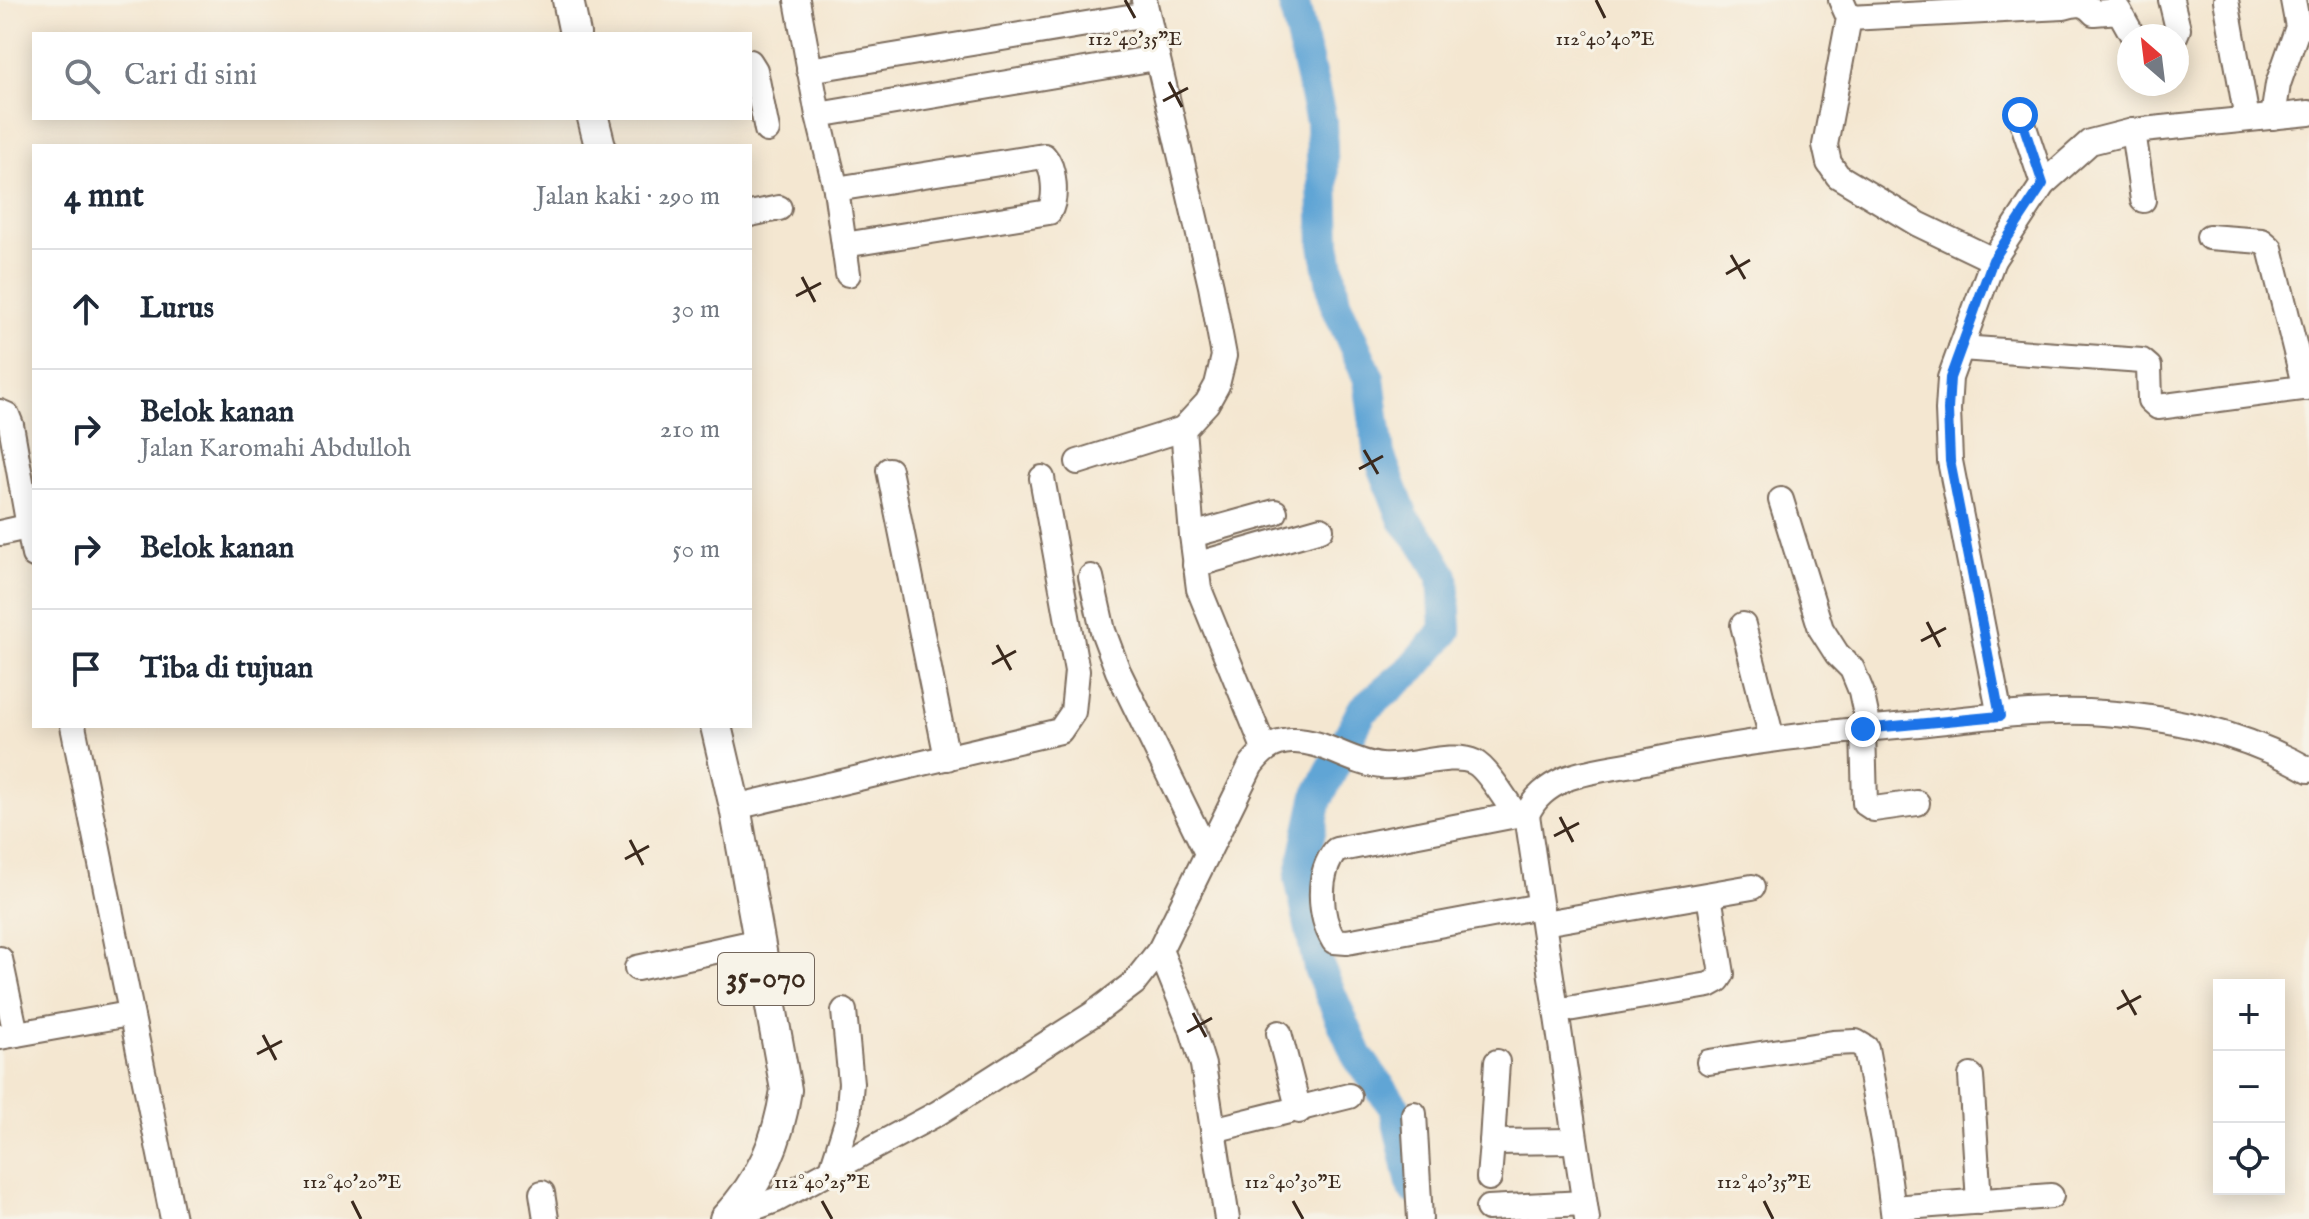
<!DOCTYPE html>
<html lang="id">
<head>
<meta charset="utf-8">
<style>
  body { margin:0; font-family:"IM FELL English",serif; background:#f6f6f7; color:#1f2937 }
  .controls { position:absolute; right:24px; bottom:24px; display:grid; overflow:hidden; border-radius:0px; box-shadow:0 4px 20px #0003 }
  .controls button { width:72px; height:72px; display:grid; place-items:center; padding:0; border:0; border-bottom:2px solid #e0e1e3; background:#fff; color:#1f2937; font:40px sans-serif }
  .compass { position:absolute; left:2117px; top:24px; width:72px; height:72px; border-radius:50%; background:#fff; box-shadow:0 4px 20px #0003; rotate:332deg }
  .stop { position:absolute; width:24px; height:24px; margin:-18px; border:6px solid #1a73e8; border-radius:50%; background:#fff }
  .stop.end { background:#1a73e8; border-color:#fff; box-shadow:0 2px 8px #0008 }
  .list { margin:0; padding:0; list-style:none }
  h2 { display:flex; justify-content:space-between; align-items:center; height:104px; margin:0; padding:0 32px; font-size:34px }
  h2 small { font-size:26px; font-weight:400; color:#747a83 }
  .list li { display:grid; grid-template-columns:52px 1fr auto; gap:24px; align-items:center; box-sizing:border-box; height:120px; padding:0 32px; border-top:2px solid #e0e1e3 }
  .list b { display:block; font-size:30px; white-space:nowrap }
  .list p { margin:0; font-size:26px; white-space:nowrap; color:#747a83 }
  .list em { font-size:26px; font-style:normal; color:#747a83 }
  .icon { flex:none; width:44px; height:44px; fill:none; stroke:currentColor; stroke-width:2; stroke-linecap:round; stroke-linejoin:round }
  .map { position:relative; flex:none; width:2309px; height:1219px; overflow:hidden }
  .search { position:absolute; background:#fff; box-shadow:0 4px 20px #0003; left:32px; top:32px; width:720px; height:88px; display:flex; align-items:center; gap:20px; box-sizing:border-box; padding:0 28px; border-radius:0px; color:#747a83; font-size:30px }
  .panel { position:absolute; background:#fff; box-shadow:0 4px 20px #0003; left:32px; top:144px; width:720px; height:584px; border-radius:0px }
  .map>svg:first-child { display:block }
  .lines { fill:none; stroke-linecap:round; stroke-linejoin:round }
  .river { stroke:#61a5d5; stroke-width:32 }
  .minor-casing { stroke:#7c6c5d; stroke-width:28 }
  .major-casing { stroke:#7c6c5d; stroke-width:34 }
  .minor { stroke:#fff; stroke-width:24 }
  .major { stroke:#fff; stroke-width:30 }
  .route { stroke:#1a73e8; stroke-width:10 }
  .ticks { fill:none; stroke:#3b2a1e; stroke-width:3 }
  .labels { text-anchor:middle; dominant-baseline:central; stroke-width:6; stroke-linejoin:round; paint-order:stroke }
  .shield { fill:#f7f3e8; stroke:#73665b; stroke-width:2 }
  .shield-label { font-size:30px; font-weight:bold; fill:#3b2a1e }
  .ticks-label { font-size:20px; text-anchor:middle; fill:#3b2a1e; stroke:#f7f3e8; stroke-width:6; stroke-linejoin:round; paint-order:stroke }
</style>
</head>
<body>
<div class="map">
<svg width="2309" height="1219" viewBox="0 0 2309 1219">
  <rect width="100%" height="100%" fill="#f7f3e8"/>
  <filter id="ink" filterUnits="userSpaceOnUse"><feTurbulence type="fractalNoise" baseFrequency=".0125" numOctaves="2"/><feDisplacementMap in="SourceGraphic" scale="16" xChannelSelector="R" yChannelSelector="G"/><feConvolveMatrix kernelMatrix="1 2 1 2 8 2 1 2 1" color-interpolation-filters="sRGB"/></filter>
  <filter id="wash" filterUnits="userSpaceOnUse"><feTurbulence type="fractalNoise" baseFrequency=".006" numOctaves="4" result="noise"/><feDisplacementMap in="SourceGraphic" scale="32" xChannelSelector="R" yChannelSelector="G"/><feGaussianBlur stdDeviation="1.8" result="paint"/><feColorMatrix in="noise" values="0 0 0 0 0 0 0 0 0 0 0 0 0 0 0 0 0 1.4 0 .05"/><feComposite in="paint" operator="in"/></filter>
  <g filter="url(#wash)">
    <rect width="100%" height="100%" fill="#f4e7d1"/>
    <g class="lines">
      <!-- river -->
      <polyline class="river" points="1293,0 1321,121 1325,244 1335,302 1369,379 1379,455 1404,520 1425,545 1443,576 1446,630 1413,668 1362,711 1317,799 1300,878 1319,968 1358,1057 1395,1108 1413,1188"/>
    </g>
  </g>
  <g filter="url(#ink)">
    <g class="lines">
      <defs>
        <g id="minor">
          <polyline points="797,0 818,115 836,189 848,274"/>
          <polyline points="1144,0 1211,286 1224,356 1217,385 1207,403 1183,429 1192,535 1199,589 1264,748"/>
          <polyline points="1841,0 1849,18 1825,145 1829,163 1838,176 1918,224 1993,260"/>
          <polyline points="2171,0 2178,29 2175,36"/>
          <polyline points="2226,0 2247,119"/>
          <path d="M1849,18L2064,7C2078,3 2084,2 2094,13L2119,11L2133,36"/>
          <polyline points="750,62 755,70 767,130"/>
          <polyline points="809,70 1147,14"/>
          <polyline points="818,115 1156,58"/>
          <polyline points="2020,115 2043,184"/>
          <polyline points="2273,117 2278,84 2298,27 2293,0"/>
          <polyline points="2133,131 2143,200"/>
          <path d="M836,189L1044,156C1055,168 1057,198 1049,212L844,245"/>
          <polyline points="750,214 779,208"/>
          <polyline points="2209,237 2262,241 2270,248 2305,388"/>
          <polyline points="1961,348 2142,361 2149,367 2150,400 2158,407 2309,387"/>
          <polyline points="0,412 7,415 11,425 34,555"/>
          <polyline points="1078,462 1183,429"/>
          <polyline points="889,470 947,758"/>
          <polyline points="1781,500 1821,629 1837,654 1852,669 1861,691 1869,729"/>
          <polyline points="0,533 27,527"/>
          <polyline points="1192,535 1275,512"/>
          <polyline points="1195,565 1321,529"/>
          <polyline points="1091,577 1103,631 1118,671 1207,853"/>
          <polyline points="1743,625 1772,739"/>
          <polyline points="2000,716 1950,461 1948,410 1950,378 1993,260 2043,184 2090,142 2133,131 2309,113"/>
          <polyline points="73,726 173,1219"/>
          <polyline points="1863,729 1865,803 1874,809 1917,803"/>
          <polyline points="735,807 1060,731 1073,712 1077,671 1042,478"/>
          <path d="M1516,815L1336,850C1316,874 1319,916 1334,941L1347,942L1540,906"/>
          <polyline points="1544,923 1752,887"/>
          <polyline points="1160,950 1191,1026 1203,1065 1227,1219"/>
          <polyline points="0,959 16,1034"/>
          <polyline points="637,968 760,941"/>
          <polyline points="1556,1011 1709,985 1718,980 1722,974 1709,896"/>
          <polyline points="1279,1033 1299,1111"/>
          <polyline points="0,1037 129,1014"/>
          <polyline points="1497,1062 1492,1142 1575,1141"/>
          <polyline points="1709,1062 1833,1043 1856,1042 1866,1048 1886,1157 1894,1219"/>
          <polyline points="1971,1076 1979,1202"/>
          <polyline points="1414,1114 1420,1219"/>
          <polyline points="1213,1130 1349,1096"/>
          <polyline points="831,1172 848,1118 851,1083 844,1011"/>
          <polyline points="1489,1178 1492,1142"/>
          <polyline points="542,1193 546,1219"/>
          <polyline points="1488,1208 1584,1203"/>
          <polyline points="1893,1208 2051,1196"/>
          <path d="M726,1218L776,1200L938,1113L1093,1014L1134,983L1160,950L1251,765C1262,751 1272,742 1291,741C1322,739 1350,763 1381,766C1406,769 1452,751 1474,762C1487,768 1507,802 1516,815H1527"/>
          <path d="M1587,1219L1527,815C1534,797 1548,787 1565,779C1591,769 1627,766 1654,760C1742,741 1830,732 1919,724C1974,718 2032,710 2088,712C2166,716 2240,731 2309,770"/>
        </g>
        <g id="major">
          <polyline points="568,0 575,34"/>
          <polyline points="593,118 600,146"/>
          <path d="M716,726L735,807L786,1090C778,1142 762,1180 725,1219"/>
        </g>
      </defs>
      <!-- minor casing -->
      <use href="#minor" class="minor-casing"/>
      <!-- major casing -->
      <use href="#major" class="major-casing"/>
      <!-- minor -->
      <use href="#minor" class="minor"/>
      <!-- major -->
      <use href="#major" class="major"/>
    </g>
  </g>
  <g class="lines" filter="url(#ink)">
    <!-- route -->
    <polyline class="route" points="1863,729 2000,716 1950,461 1948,410 1950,378 1993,260 2043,184 2020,115"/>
  </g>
  <!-- ticks -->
  <path class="ticks" d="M1125,0L1135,18M1596,0L1605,18M1169,82L1182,107M1163,101L1188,88M1731,255L1745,279M1726,274L1750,260M802,277L815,302M796,296L821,283M1364,450L1378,474M1359,469L1383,456M1927,622L1940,647M1921,641L1946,628M997,645L1011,670M992,664L1016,651M1560,817L1573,842M1554,836L1579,823M630,840L643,865M625,859L649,846M2122,990L2136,1015M2117,1009L2141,996M1193,1013L1206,1037M1187,1032L1212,1018M263,1035L276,1060M257,1054L282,1041M352,1201L361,1219M822,1201L832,1219M1293,1201L1303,1219M1764,1201L1773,1219"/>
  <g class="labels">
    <!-- shield labels -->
    <rect class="shield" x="718" y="953" width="96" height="52" rx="6"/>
    <g class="shield-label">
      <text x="766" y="979">35-070</text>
    </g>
  </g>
  <g class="ticks-label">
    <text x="1135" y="45">112°40'35"E</text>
    <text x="1605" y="45">112°40'40"E</text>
    <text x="352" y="1188">112°40'20"E</text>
    <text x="822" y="1188">112°40'25"E</text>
    <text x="1293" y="1188">112°40'30"E</text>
    <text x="1764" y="1188">112°40'35"E</text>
  </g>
</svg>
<div class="controls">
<button>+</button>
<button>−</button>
<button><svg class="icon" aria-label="locate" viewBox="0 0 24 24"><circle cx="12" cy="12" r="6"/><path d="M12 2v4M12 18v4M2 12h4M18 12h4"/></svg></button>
</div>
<svg class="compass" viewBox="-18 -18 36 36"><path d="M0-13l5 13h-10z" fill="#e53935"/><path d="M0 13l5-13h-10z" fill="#747a83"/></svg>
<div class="stop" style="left:2020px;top:115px"></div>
<div class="stop end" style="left:1863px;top:729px"></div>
<div class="search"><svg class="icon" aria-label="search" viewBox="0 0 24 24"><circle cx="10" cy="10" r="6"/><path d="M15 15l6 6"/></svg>Cari di sini</div>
<section class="panel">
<h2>4 mnt<small>Jalan kaki · 290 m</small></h2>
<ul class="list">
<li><svg class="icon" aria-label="ahead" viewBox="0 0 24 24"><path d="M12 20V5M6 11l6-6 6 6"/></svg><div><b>Lurus</b></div><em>30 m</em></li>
<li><svg class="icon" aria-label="right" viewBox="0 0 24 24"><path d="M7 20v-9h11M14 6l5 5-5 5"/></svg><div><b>Belok kanan</b><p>Jalan Karomahi Abdulloh</p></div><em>210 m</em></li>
<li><svg class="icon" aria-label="right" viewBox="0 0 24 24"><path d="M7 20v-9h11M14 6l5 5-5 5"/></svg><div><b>Belok kanan</b></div><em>50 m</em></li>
<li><svg class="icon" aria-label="arrive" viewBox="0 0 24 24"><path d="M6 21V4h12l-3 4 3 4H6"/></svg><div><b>Tiba di tujuan</b></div></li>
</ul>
</section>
</div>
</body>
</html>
